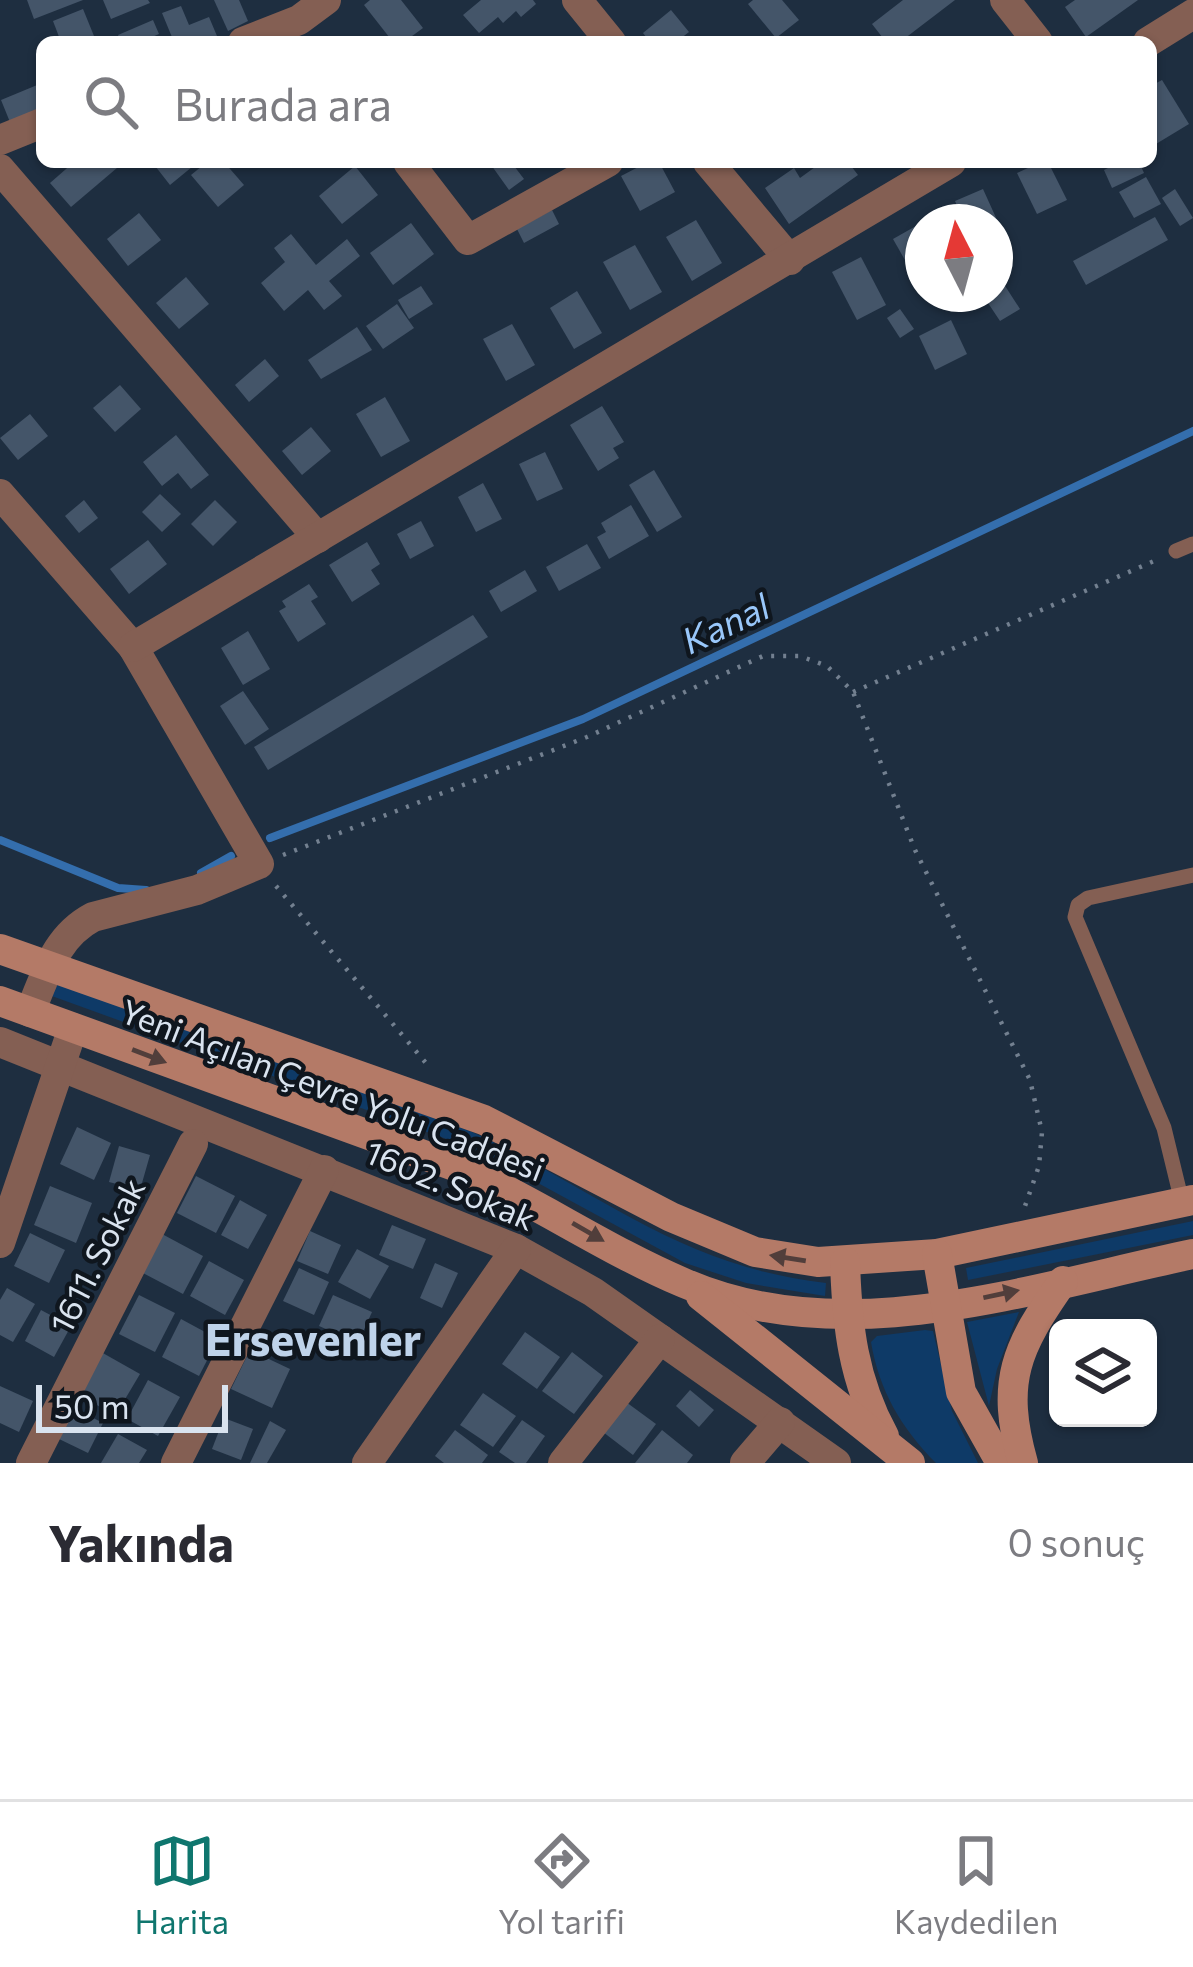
<!DOCTYPE html>
<html lang="tr">
<head>
<meta charset="utf-8">
<style>
  body { margin:0; font-family:Commissioner,sans-serif; background:#f7f7f7; color:#2b2b33 }
  .controls { position:absolute; right:36px; bottom:36px; display:grid; overflow:hidden; border-radius:18px; box-shadow:0 3px 9px #0004 }
  .controls button { width:108px; height:108px; display:grid; place-items:center; padding:0; border:0; border-bottom:3px solid #e1e1e2; background:#fff; color:#2b2b33; font:60px sans-serif }
  .compass { position:absolute; left:905px; top:204px; width:108px; height:108px; border-radius:50%; background:#fff; box-shadow:0 3px 9px #0004; rotate:354deg }
  .scale { position:absolute; left:36px; bottom:30px; width:192px; box-sizing:border-box; padding-left:12px; border:6px solid #d9e3ef; border-top:0; font-size:33px; line-height:42px; white-space:nowrap; color:#d9e3ef; -webkit-text-stroke:9px #0f161e; paint-order:stroke }
  .list { margin:0; padding:0; list-style:none }
  h2 { display:flex; justify-content:space-between; align-items:center; height:156px; margin:0; padding:0 48px; font-size:51px }
  h2 small { font-size:39px; font-weight:400; color:#7c7c81 }
  .icon { flex:none; width:66px; height:66px; fill:none; stroke:currentColor; stroke-width:2; stroke-linecap:round; stroke-linejoin:round }
  .map { position:relative; flex:none; width:1193px; height:1463px; overflow:hidden }
  .search { position:absolute; background:#fff; box-shadow:0 3px 9px #0004; left:36px; right:36px; top:36px; height:132px; display:flex; align-items:center; gap:30px; box-sizing:border-box; padding:0 42px; border-radius:18px; color:#7c7c81; font-size:45px }
  .sheet { height:336px; background:#fff }
  nav { display:flex; justify-content:space-around; align-items:center; box-sizing:border-box; height:168px; border-top:3px solid #e1e1e2; background:#fff; font-size:33px; color:#7c7c81 }
  nav a { display:grid; justify-items:center; gap:6px }
  nav .on { color:#0f766e }
  .map>svg:first-child { display:block }
  .green { fill:#0e3a67 }
  .lines { fill:none; stroke-linecap:round; stroke-linejoin:round }
  .stream { stroke:#346ead; stroke-width:8 }
  .building { fill:#445569 }
  .path { stroke:#738090; stroke-width:4.5; stroke-dasharray:3 9; stroke-linecap:butt }
  .service { stroke:#845f53; stroke-width:15 }
  .minor { stroke:#845f53; stroke-width:30 }
  .secondary { stroke:#b47a67; stroke-width:30 }
  .oneway { fill:#513e3b }
  .labels { text-anchor:middle; dominant-baseline:central; stroke-width:9; stroke-linejoin:round; paint-order:stroke }
  .street-label { font-size:33px; fill:#d9e3ef; stroke:#0f161e }
  .water-label { font-size:36px; font-style:italic; fill:#99c7fa; stroke:#0f161e }
  .district-label { font-size:45px; font-weight:bold; fill:#bfd3ea; stroke:#0f161e }
</style>
</head>
<body>
<div class="map">
<svg width="1193" height="1463" viewBox="0 0 1193 1463">
  <rect width="100%" height="100%" fill="#1e2e40"/>
  <!-- green -->
  <g class="green">
    <path d="M55,980L472,1132C600,1191 677,1266 826,1283L825,1296L746,1283L685,1263L477,1150L49,995Z"/>
    <polygon points="1193,1221 1193,1235 968,1280 966,1268"/>
    <polygon points="1019,1312 997,1369 989,1406 967,1322"/>
    <path d="M925,1330L933,1331L952,1411L978,1463H936C901,1428 879,1390 871,1342L877,1336Z"/>
  </g>
  <g class="lines">
    <!-- stream -->
    <g class="stream">
      <polyline points="270,838 583,719 1193,431"/>
      <polyline points="0,840 118,888 146,890"/>
      <polyline points="201,873 231,856"/>
    </g>
  </g>
  <!-- building -->
  <g class="building">
    <polygon points="27,0 83,0 34,19"/>
    <polygon points="103,0 148,0 150,3 111,19"/>
    <polygon points="214,0 239,0 248,21 228,31"/>
    <polygon points="370,0 401,0 423,28 404,42 393,42 364,5"/>
    <polygon points="481,0 533,0 536,4 521,17 516,11 503,23 498,17 479,33 463,15"/>
    <polygon points="753,0 782,0 799,20 776,38 748,4"/>
    <polygon points="903,0 955,0 900,42 886,42 872,24"/>
    <polygon points="1075,0 1138,0 1086,37 1065,7"/>
    <polygon points="181,6 189,25 209,17 217,36 203,42 174,42 162,13"/>
    <polygon points="83,9 94,36 80,42 61,42 53,21"/>
    <polygon points="671,10 689,32 676,42 650,42 643,33"/>
    <polygon points="153,20 159,34 150,38 151,42 121,42 118,35"/>
    <polygon points="1162,80 1189,124 1151,147 1151,86"/>
    <polygon points="42,83 42,114 12,127 1,100"/>
    <polygon points="74,162 124,162 71,207 50,183"/>
    <polygon points="152,162 198,162 170,185"/>
    <polygon points="207,162 224,162 244,185 218,207 191,175"/>
    <polygon points="489,162 511,162 524,179 509,190"/>
    <polygon points="648,162 659,162 675,192 640,211 621,176"/>
    <polygon points="822,162 848,162 858,175 789,224 765,188 794,168 800,178"/>
    <polygon points="1041,162 1048,162 1067,200 1037,214 1017,173"/>
    <polygon points="1120,162 1139,162 1144,173 1112,188 1104,170"/>
    <polygon points="355,166 378,195 342,224 319,196"/>
    <polygon points="1146,177 1161,204 1134,218 1119,192"/>
    <polygon points="983,189 1002,231 995,235 995,222 964,222 955,201"/>
    <polygon points="1175,189 1193,218 1180,226 1162,198"/>
    <polygon points="552,210 559,224 524,243 517,229"/>
    <polygon points="139,213 161,240 128,266 107,239"/>
    <polygon points="1155,217 1168,240 1086,285 1073,261"/>
    <polygon points="696,220 722,263 692,281 666,237"/>
    <polygon points="923,222 923,271 914,276 893,239"/>
    <polygon points="411,223 434,254 393,285 370,253"/>
    <polygon points="291,234 316,265 347,239 360,256 329,281 342,296 324,310 308,290 284,311 261,283 285,262 274,248"/>
    <polygon points="635,245 662,292 630,310 603,262"/>
    <polygon points="861,257 886,305 857,320 832,272"/>
    <polygon points="186,277 209,304 179,329 156,303"/>
    <polygon points="1000,278 1020,309 1000,321 982,294 995,294 995,282"/>
    <polygon points="421,286 433,304 409,319 398,300"/>
    <polygon points="577,291 602,333 574,349 550,308"/>
    <polygon points="397,304 414,328 383,349 366,326"/>
    <polygon points="900,309 914,329 900,338 887,318"/>
    <polygon points="951,320 967,354 935,370 919,336"/>
    <polygon points="512,324 535,365 506,381 483,339"/>
    <polygon points="357,327 372,350 321,379 308,360"/>
    <polygon points="265,359 279,376 249,402 235,385"/>
    <polygon points="120,385 141,409 115,432 93,408"/>
    <polygon points="385,397 410,441 381,457 356,414"/>
    <polygon points="602,406 624,442 613,448 619,458 598,471 570,425"/>
    <polygon points="30,414 48,436 18,460 0,438"/>
    <polygon points="311,427 331,451 302,475 282,451"/>
    <polygon points="176,435 209,475 191,489 178,473 162,486 143,462"/>
    <polygon points="545,452 563,489 537,501 519,464"/>
    <polygon points="654,470 682,517 657,532 629,485"/>
    <polygon points="483,483 502,519 476,532 458,497"/>
    <polygon points="160,494 181,514 162,532 142,512"/>
    <polygon points="84,500 98,518 79,533 65,516"/>
    <polygon points="215,500 237,522 213,546 191,524"/>
    <polygon points="631,505 649,536 609,559 597,537 606,532 601,523"/>
    <polygon points="421,521 434,546 410,559 397,534"/>
    <polygon points="148,540 167,564 129,594 110,569"/>
    <polygon points="367,542 380,564 371,570 380,584 352,602 329,565"/>
    <polygon points="587,544 601,568 559,591 546,567"/>
    <polygon points="525,570 537,591 501,612 489,591"/>
    <polygon points="309,584 318,597 311,601 326,624 298,642 279,611 286,607 282,601"/>
    <polygon points="473,615 488,637 268,770 254,747"/>
    <polygon points="248,631 270,669 243,685 221,648"/>
    <polygon points="243,691 269,729 245,745 220,706"/>
    <polygon points="77,1127 111,1143 94,1180 60,1164"/>
    <polygon points="119,1146 150,1155 140,1190 109,1182"/>
    <polygon points="196,1176 235,1196 216,1233 177,1213"/>
    <polygon points="50,1186 92,1203 76,1243 34,1225"/>
    <polygon points="240,1200 267,1215 248,1249 221,1235"/>
    <polygon points="392,1225 426,1239 413,1269 379,1255"/>
    <polygon points="310,1231 341,1245 328,1274 297,1261"/>
    <polygon points="30,1233 65,1250 49,1283 14,1266"/>
    <polygon points="162,1234 203,1256 183,1294 141,1272"/>
    <polygon points="357,1249 389,1266 370,1299 338,1282"/>
    <polygon points="209,1261 244,1280 225,1315 190,1296"/>
    <polygon points="435,1263 458,1273 442,1308 420,1298"/>
    <polygon points="299,1268 329,1282 314,1315 283,1301"/>
    <polygon points="7,1288 35,1304 13,1342 0,1335 0,1300"/>
    <polygon points="139,1295 175,1313 155,1352 119,1334"/>
    <polygon points="333,1295 372,1312 358,1343 319,1326"/>
    <polygon points="41,1310 71,1326 54,1357 25,1341"/>
    <polygon points="181,1319 218,1339 199,1376 162,1357"/>
    <polygon points="525,1332 560,1357 537,1389 502,1364"/>
    <polygon points="250,1350 290,1369 272,1408 231,1389"/>
    <polygon points="101,1352 140,1374 115,1416 77,1393"/>
    <polygon points="572,1352 603,1376 574,1414 542,1391"/>
    <polygon points="148,1380 180,1397 158,1436 127,1419"/>
    <polygon points="0,1386 33,1401 19,1432 0,1423"/>
    <polygon points="690,1390 714,1410 699,1427 676,1406"/>
    <polygon points="483,1393 516,1416 493,1447 460,1425"/>
    <polygon points="626,1402 656,1424 633,1455 603,1432"/>
    <polygon points="72,1407 103,1423 88,1453 57,1438"/>
    <polygon points="224,1418 253,1429 241,1460 212,1449"/>
    <polygon points="522,1420 545,1436 526,1463 515,1463 499,1452"/>
    <polygon points="270,1421 286,1430 267,1463 250,1463"/>
    <polygon points="455,1430 488,1455 482,1463 444,1463 435,1456"/>
    <polygon points="662,1430 693,1455 687,1463 635,1463"/>
    <polygon points="118,1434 147,1450 139,1463 101,1463"/>
  </g>
  <g class="lines">
    <!-- path -->
    <g class="path">
      <polyline points="853,692 1161,558"/>
      <polyline points="283,855 587,737 763,656 800,656 827,666 853,692 915,850 1030,1080 1042,1132 1039,1166 1024,1209"/>
      <polyline points="276,886 431,1069"/>
    </g>
    <!-- service -->
    <g class="service">
      <polyline points="1176,551 1193,544"/>
      <polyline points="1182,1202 1164,1128 1075,917 1078,905 1088,898 1193,875"/>
    </g>
    <!-- minor -->
    <g class="minor">
      <polyline points="577,0 611,42"/>
      <polyline points="1005,0 1038,42"/>
      <polyline points="243,42 299,20 326,0"/>
      <polyline points="1148,42 1193,14"/>
      <polyline points="0,140 42,123"/>
      <polyline points="408,162 468,240 608,162"/>
      <polyline points="708,162 790,260"/>
      <polyline points="0,169 318,538"/>
      <path d="M0,494L133,647L259,864L197,890L93,917C55,937 46,975 30,1012"/>
      <polyline points="133,647 951,162"/>
      <polyline points="0,1042 516,1249 593,1292 836,1463"/>
      <polyline points="0,1243 73,1028"/>
      <polyline points="31,1463 193,1144"/>
      <polyline points="176,1463 324,1170"/>
      <polyline points="367,1463 516,1249"/>
      <polyline points="563,1463 660,1339"/>
      <polyline points="745,1463 780,1422"/>
    </g>
    <!-- secondary -->
    <g class="secondary">
      <polyline points="0,949 484,1120 671,1217 755,1252 818,1262 937,1254 1193,1200"/>
      <path d="M0,1001L465,1170C540,1204 608,1251 684,1283C845,1353 1030,1288 1193,1254"/>
      <polyline points="937,1254 961,1392 1001,1463"/>
      <path d="M845,1262C847,1325 853,1380 884,1436"/>
      <polyline points="701,1296 910,1463"/>
      <path d="M1023,1463C1000,1381 1016,1348 1063,1281"/>
    </g>
  </g>
  <!-- one-way arrows -->
  <defs><path id="oneway-solid" d="M-6-.8H1V-3.2L6.5 0L1 3.2V.8H-6Z" transform="scale(3)"/></defs>
  <g class="oneway">
    <use href="#oneway-solid" transform="translate(149 1056) rotate(21)"/>
    <use href="#oneway-solid" transform="translate(588 1232) rotate(30)"/>
    <use href="#oneway-solid" transform="translate(788 1258) rotate(-171)"/>
    <use href="#oneway-solid" transform="translate(1001 1294) rotate(-12)"/>
  </g>
  <g class="labels">
    <!-- street labels -->
    <g class="street-label">
      <text transform="translate(333 1089) rotate(21)">Yeni Açılan Çevre Yolu Caddesi</text>
      <text transform="translate(451 1184) rotate(23)">1602. Sokak</text>
      <text transform="translate(96 1255) rotate(-63)">1611. Sokak</text>
    </g>
    <!-- water labels -->
    <g class="water-label">
      <text transform="translate(725 622) rotate(-25)">Kanal</text>
    </g>
    <!-- district labels -->
    <g class="district-label">
      <text x="313" y="1337">Ersevenler</text>
    </g>
  </g>
</svg>
<div class="controls">
<button><svg class="icon" aria-label="layers" viewBox="0 0 24 24"><path d="M12 4l9 5-9 5-9-5zM3 14l9 5 9-5"/></svg></button>
</div>
<svg class="compass" viewBox="-18 -18 36 36"><path d="M0-13l5 13h-10z" fill="#e53935"/><path d="M0 13l5-13h-10z" fill="#7c7c81"/></svg>
<div class="scale">50 m</div>
<div class="search"><svg class="icon" aria-label="search" viewBox="0 0 24 24"><circle cx="10" cy="10" r="6"/><path d="M15 15l6 6"/></svg>Burada ara</div>
</div>
<section class="sheet">
<h2>Yakında<small>0 sonuç</small></h2>
<ul class="list">
</ul>
</section>
<nav>
<a class="on"><svg class="icon" aria-label="map" viewBox="0 0 24 24"><path d="M3 6l6-2 6 2 6-2v14l-6 2-6-2-6 2zM9 4v14M15 6v14"/></svg>Harita</a>
<a><svg class="icon" aria-label="directions" viewBox="0 0 24 24"><path d="M12 3l9 9-9 9-9-9zM9 14v-3h6M13 9l2 2-2 2"/></svg>Yol tarifi</a>
<a><svg class="icon" aria-label="saved" viewBox="0 0 24 24"><path d="M7 4h10v16l-5-4-5 4z"/></svg>Kaydedilen</a>
</nav>
</body>
</html>
